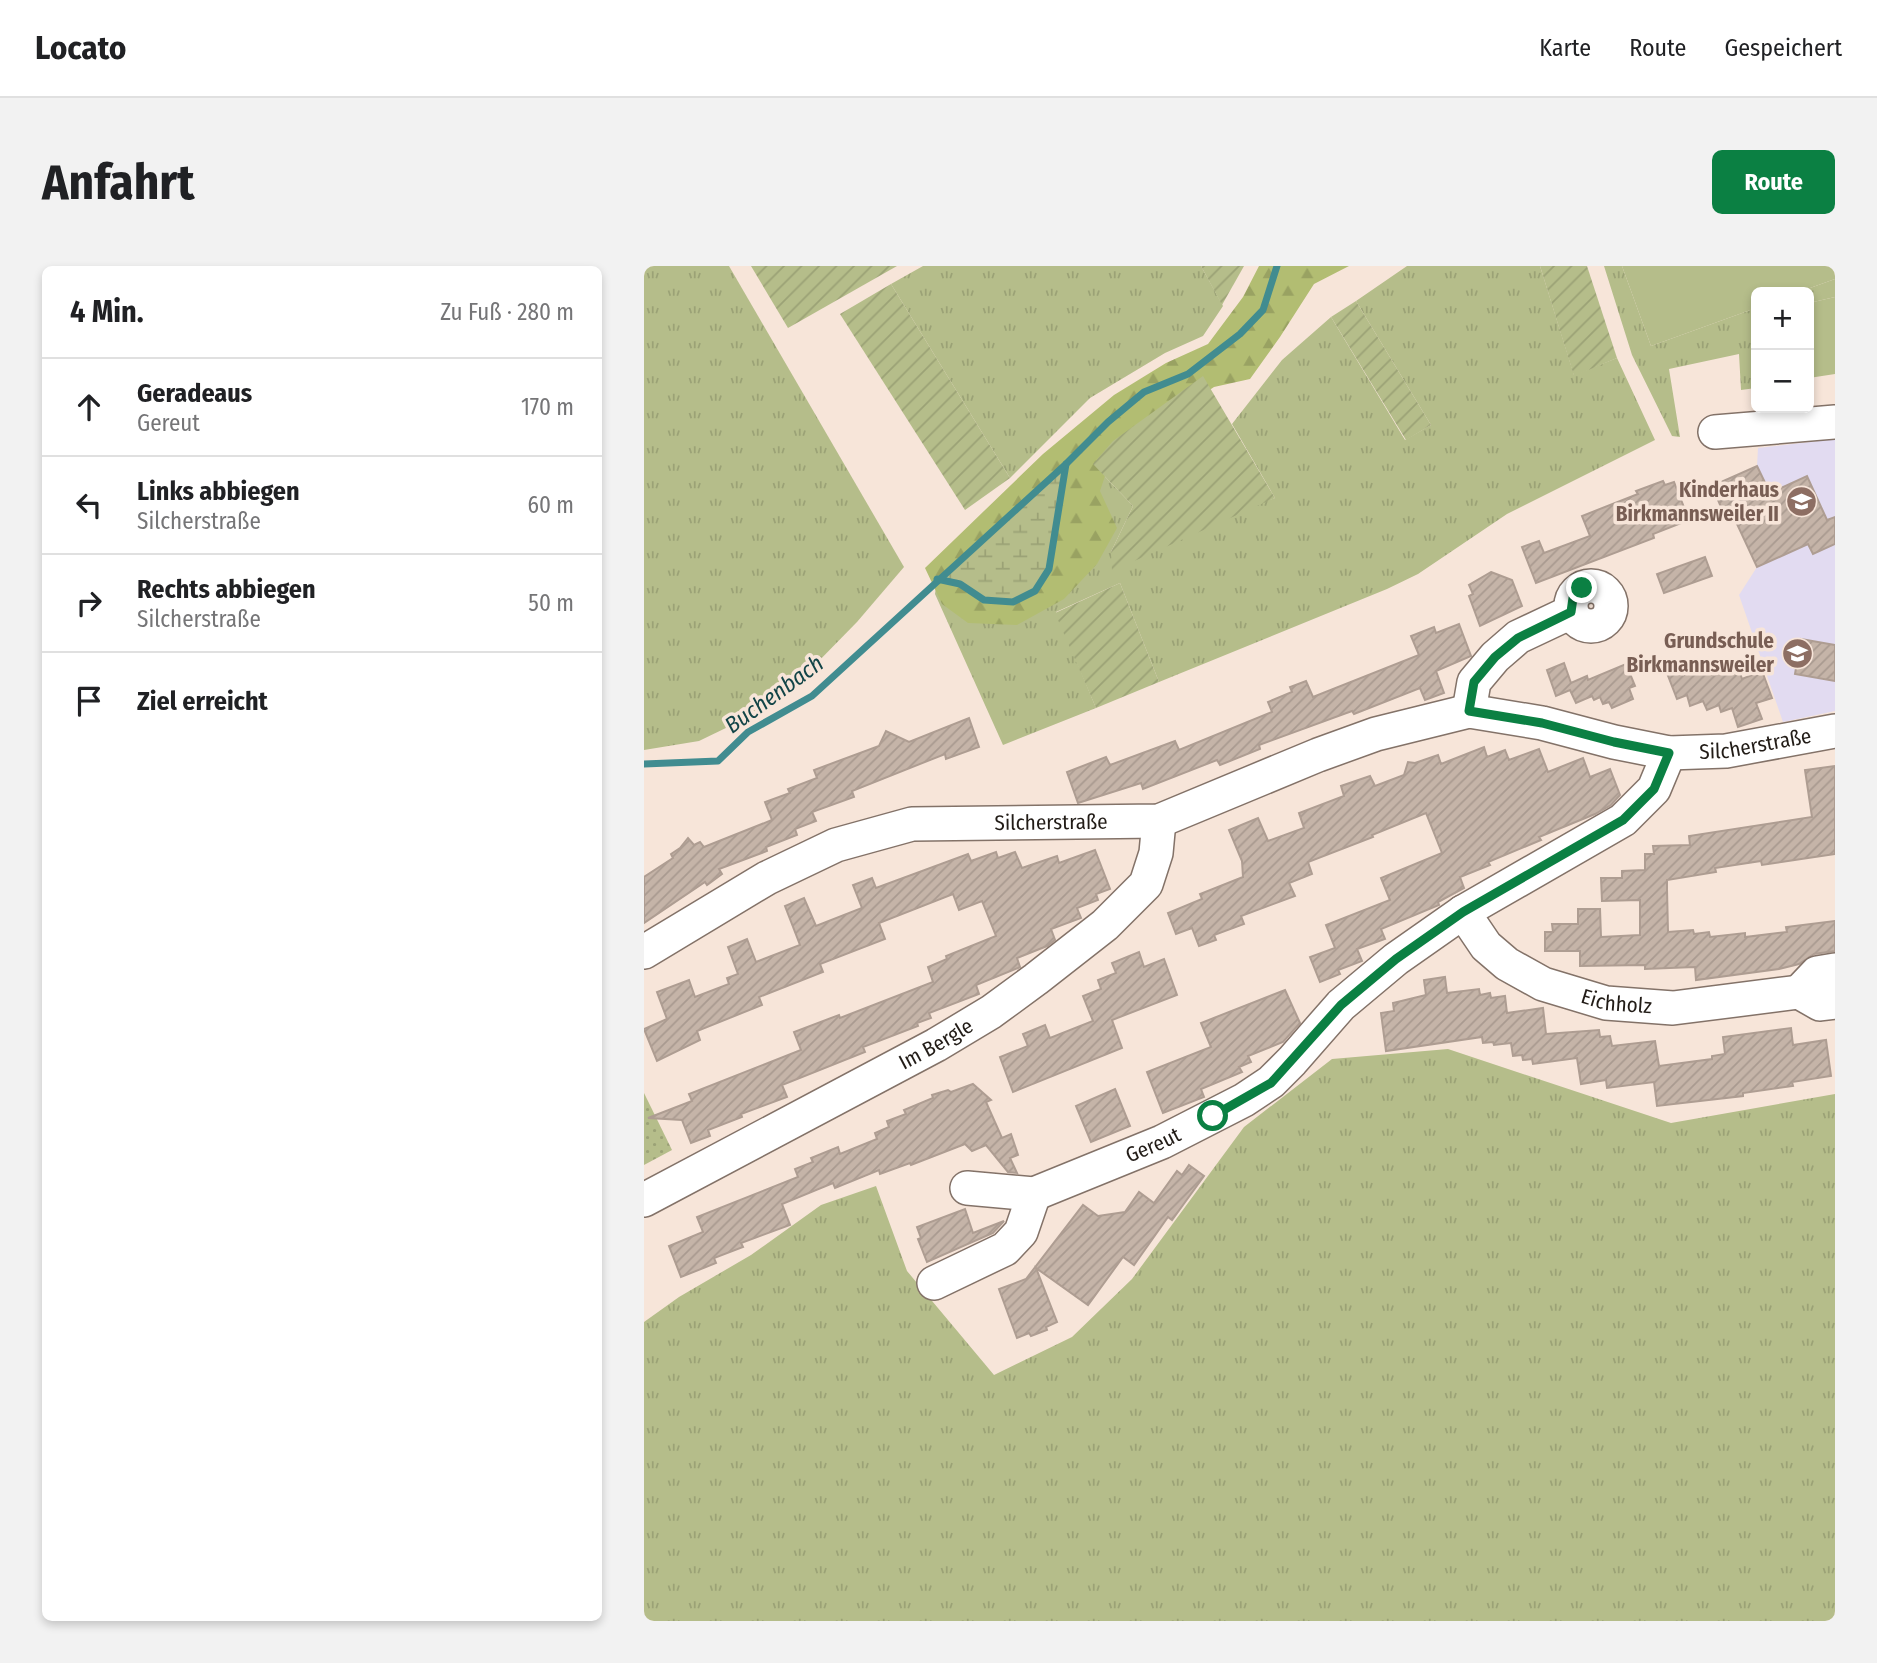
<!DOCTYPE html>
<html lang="de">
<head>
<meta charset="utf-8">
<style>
  body { margin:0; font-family:"Fira Sans Condensed",sans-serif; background:#f2f2f2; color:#202124 }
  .controls { position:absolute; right:21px; top:21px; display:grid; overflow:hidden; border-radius:10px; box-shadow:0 4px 10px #0003 }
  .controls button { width:63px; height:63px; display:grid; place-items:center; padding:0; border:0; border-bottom:2px solid #e0e0e0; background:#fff; color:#202124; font:35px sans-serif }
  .stop { position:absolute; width:21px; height:21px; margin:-16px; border:5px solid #0b8043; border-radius:50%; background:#fff }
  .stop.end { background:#0b8043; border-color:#fff; box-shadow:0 2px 7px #0008 }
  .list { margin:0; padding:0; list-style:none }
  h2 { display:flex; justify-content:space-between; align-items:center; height:91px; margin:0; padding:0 28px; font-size:30px }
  h2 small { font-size:23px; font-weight:400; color:#757577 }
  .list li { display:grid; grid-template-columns:46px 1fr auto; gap:21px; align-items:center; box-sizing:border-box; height:98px; padding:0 28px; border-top:2px solid #e0e0e0 }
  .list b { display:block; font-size:26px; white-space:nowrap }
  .list p { margin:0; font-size:23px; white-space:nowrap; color:#757577 }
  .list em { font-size:23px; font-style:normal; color:#757577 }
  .icon { flex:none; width:38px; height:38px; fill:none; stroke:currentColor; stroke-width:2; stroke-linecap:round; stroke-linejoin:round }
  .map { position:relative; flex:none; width:1191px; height:1355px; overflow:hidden; border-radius:10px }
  header { display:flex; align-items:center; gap:42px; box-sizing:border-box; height:98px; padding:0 35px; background:#fff; border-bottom:2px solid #e0e0e0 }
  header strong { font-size:33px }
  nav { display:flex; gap:38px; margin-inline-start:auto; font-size:24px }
  .intro { display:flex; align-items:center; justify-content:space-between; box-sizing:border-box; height:168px; padding:0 42px }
  h1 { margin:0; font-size:49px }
  .button { padding:18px 32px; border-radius:10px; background:#0b8043; color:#fff; font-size:24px; font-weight:700 }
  main { display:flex; gap:42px; padding:0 42px }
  aside { flex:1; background:#fff; border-radius:10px; box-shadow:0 4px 10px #0003 }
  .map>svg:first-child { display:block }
  .education { fill:#e2dbf1 }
  .grass { fill:url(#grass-tufts) }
  .forest { fill:url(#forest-firs) }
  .wetland { fill:url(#wetland-marsh) }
  .park { fill:url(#park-dots) }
  .garden { fill:url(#garden-furrows) }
  .pitch { fill:#b5bd8a }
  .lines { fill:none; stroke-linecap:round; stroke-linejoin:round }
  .stream { stroke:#418c90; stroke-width:7 }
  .building { fill:url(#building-hatch); stroke:#ae9d92; stroke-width:2 }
  .minor-casing { stroke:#837268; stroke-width:36 }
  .minor { stroke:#fff; stroke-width:33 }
  .route { stroke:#0b8043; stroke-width:9 }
  .labels { text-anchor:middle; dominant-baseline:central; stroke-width:7; stroke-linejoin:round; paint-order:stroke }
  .education-label { font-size:21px; font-weight:bold; fill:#785e54; stroke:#f7e5d9; text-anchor:end }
  .street-label { font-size:21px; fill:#221c17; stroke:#f7e5d9 }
  .water-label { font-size:23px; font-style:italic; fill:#124447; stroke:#f7e5d9 }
</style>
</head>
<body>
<header>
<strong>Locato</strong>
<nav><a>Karte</a><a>Route</a><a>Gespeichert</a></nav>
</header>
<div class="intro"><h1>Anfahrt</h1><a class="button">Route</a></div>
<main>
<aside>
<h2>4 Min.<small>Zu Fuß · 280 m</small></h2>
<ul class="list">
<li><svg class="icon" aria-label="ahead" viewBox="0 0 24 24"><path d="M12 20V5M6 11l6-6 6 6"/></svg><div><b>Geradeaus</b><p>Gereut</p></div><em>170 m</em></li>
<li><svg class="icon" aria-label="left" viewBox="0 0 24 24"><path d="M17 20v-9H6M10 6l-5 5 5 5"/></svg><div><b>Links abbiegen</b><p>Silcherstraße</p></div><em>60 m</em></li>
<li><svg class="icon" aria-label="right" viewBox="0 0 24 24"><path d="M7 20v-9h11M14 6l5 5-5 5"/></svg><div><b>Rechts abbiegen</b><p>Silcherstraße</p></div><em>50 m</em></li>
<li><svg class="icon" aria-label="arrive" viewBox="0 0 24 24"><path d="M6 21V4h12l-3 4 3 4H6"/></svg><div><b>Ziel erreicht</b></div></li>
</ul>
</aside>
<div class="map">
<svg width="1191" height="1355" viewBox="0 0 1191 1355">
  <defs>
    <pattern id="grass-tufts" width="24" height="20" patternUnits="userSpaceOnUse" patternTransform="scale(1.75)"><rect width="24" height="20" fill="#b5bd8a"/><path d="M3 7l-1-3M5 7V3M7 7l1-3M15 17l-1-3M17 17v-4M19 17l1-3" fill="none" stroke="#9ba276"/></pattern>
    <pattern id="forest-firs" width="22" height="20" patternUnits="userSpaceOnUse" patternTransform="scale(1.75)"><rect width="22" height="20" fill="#b2bd72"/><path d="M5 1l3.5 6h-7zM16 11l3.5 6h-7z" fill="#99a262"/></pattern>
    <pattern id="wetland-marsh" width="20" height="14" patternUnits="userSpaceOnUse" patternTransform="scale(1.75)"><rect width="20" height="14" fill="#b5bd8a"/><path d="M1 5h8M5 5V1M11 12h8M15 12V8" fill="none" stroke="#9ba276"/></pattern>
    <pattern id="park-dots" width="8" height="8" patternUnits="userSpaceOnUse" patternTransform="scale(1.75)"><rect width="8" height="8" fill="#b5bd8a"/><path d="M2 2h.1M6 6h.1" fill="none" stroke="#9ba276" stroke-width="1.8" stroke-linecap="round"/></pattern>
    <pattern id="garden-furrows" width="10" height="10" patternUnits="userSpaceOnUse" patternTransform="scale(1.75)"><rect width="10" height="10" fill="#b5bd8a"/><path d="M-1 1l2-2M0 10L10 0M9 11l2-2" fill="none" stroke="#9ba276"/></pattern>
    <pattern id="building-hatch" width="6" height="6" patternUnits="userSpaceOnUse" patternTransform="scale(1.75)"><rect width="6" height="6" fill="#c5b4a8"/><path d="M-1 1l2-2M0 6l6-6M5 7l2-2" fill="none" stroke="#a99a90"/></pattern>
  </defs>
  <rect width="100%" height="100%" fill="#f7e5d9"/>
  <!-- education -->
  <polygon class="education" points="1191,173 1191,445 1139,456 1095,329 1113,301 1085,241 1126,227 1113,200 1114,182"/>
  <!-- grass -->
  <g class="grass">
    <polygon points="0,0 85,0 260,301 213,356 166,404 117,445 55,475 0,484"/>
    <polygon points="279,0 557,0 579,40 559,70 521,87 446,132 366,212 247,18"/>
    <polygon points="763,0 896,0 930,109 973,92 1011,174 863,248 774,308 743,323 515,416 476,317 412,346 452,442 359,479 291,328 293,313 449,198 489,240 467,286 631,232 588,158 638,94 687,51 761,174 787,159 712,35"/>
    <polygon points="960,0 978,0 1007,80 1112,42 1112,122 1097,124 1095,88 1025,103 1036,171 1028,170 988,89"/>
    <polygon points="1191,13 1191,31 1165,37 1165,26 1155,26"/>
    <polygon points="804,783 1027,857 1191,828 1191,1355 0,1355 0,1056 35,1031 107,989 177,939 232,920 263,1005 350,1109 428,1071 488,1013 600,861 688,793"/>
  </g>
  <!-- forest -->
  <polygon class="forest" points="615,0 705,0 670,18 636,71 606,113 570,121 468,189 456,225 473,262 453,298 420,333 373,359 324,357 298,338 281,302 399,188 470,129 522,97 564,78 599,31"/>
  <!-- wetland -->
  <polygon class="wetland" points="422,198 405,303 391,325 369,336 340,334 317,318 293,313"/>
  <!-- park -->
  <polygon class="park" points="0,827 28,884 0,899"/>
  <!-- garden -->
  <g class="garden">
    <polygon points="107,0 253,0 144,62"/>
    <polygon points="557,0 600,0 578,39"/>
    <polygon points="896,0 943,0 973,92 930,110"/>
    <polygon points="247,18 366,212 321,244 196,48"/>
    <polygon points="712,35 787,159 762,174 687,51"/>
    <polygon points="559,110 631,232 468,305 467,286 489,240 449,198 469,175"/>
    <polygon points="476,317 515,416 452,442 411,347"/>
  </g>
  <!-- pitch -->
  <g class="pitch">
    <polygon points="978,0 1191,0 1191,13 1155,26 1112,26 1112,42 1007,80"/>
    <polygon points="1191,31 1191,108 1165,112 1165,37"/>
  </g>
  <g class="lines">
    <!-- stream -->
    <g class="stream">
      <polyline points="293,313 316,318 340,334 369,336 391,325 405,303 422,198"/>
      <polyline points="0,498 74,495 104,466 168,430 422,198 464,156 500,126 544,108 596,68 619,44 633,0"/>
    </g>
  </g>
  <!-- building -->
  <g class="building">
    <polygon points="1113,200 1126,227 1163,210 1183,254 1191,251 1191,278 1169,288 1164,278 1113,301 1087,245 1080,248 1068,220"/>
    <polygon points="1019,215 1021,219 1030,216 1045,254 1009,268 1010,272 892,317 878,281 895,275 900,287 946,270 938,250 994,228 992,225"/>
    <polygon points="1061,291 1068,310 1020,327 1013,308"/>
    <polygon points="847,306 868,314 878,340 836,360 825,330 829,328 825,319"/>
    <polygon points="815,358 827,390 792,405 800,427 781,434 776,422 710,448 708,445 615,479 616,483 576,499 573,494 499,523 497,517 434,537 423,506 462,491 466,499 531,475 535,484 628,446 624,436 648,426 646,421 662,415 669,431 775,389 767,370 790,361 792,367"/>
    <polygon points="1157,373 1191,379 1191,415 1151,408"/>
    <polygon points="1077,393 1083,408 1095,404 1098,413 1118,405 1128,432 1112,437 1118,453 1094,461 1088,442 1077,446 1075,439 1063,444 1059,435 1046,440 1043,429 1033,433 1023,407 1045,399 1047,404"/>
    <polygon points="920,397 927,417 943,410 944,414 982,398 991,420 985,422 989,433 968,442 965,436 959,438 956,431 950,434 948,430 932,437 926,424 912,430 903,404"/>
    <polygon points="325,452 335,481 302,493 301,488 208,525 210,531 168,546 172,555 151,563 153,569 122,581 123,585 75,603 78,608 63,619 61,616 0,657 0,611 29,592 27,588 36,582 44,572 50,579 56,576 60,581 128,554 121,536 146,527 144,523 173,512 170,504 235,480 242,465 265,476"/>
    <polygon points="840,481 843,491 861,484 865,494 895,483 904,506 939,492 946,511 966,503 976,529 967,539 951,548 895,571 897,574 844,596 846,599 816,611 820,622 794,636 795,639 737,663 741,673 713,683 718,695 694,704 696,708 676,716 666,691 691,682 682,659 746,634 737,612 798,587 782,547 728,569 729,571 664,596 668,608 645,617 651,630 597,650 600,658 570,669 572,674 555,680 548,662 532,668 524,647 558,633 556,628 599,611 598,595 585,564 614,552 624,575 660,562 655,547 700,530 697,520 726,510 731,520 760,509 764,496 771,497 794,489 797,498"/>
    <polygon points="1191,500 1191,588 1118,599 1117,595 1071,602 1072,606 1023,614 1023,623 1024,666 1049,664 1050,668 1065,666 1066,671 1101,667 1101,671 1143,666 1142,661 1191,655 1191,685 1170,688 1155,698 1135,703 1052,714 1051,701 1001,703 1001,699 936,700 936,685 901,685 901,666 909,666 908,658 934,658 934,643 956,643 957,671 996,669 996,634 958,635 957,612 978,612 978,605 1001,604 1001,588 1010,588 1009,580 1046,579 1045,570 1168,551 1161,504"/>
    <polygon points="451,584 466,623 452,628 454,634 433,642 437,652 407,663 411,674 403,680 373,692 376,701 374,702 332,719 335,728 285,747 287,752 273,757 274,760 219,781 221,786 138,819 143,831 97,848 98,851 64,864 66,870 47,877 38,854 4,852 48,835 45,828 157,784 150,766 195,749 196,752 289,716 284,701 303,693 302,690 352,670 338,635 315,644 309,628 235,657 241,673 176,698 179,706 115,731 118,739 53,765 56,774 13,795 0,763 23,753 13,726 45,714 51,731 85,718 83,712 94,708 84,681 103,673 112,696 156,679 141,640 160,632 172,660 218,642 209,619 228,612 232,622 324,588 327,595 352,586 354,592 371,586 378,602 413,590 415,597"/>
    <polygon points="495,686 500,701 520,693 533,729 468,754 478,782 369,826 356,791 384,780 379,768 401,759 406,772 449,755 439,730 457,723 454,714 472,707 468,697"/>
    <polygon points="801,711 803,727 835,723 836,729 846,727 847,732 861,730 863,747 899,742 902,768 955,764 956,771 966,770 968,780 1011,775 1015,800 1068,793 1068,790 1081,788 1079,771 1147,762 1149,779 1182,774 1187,810 1148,816 1149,820 1099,827 1099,830 1013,840 1010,816 963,822 962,814 937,818 933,792 889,798 888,793 879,794 878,789 869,790 867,777 850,779 849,776 839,777 838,771 742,785 737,747 750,745 749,737 782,729 780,714"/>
    <polygon points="641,724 656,757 639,776 604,790 607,796 595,801 598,806 557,823 560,831 519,847 503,806 567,781 557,757"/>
    <polygon points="329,818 347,834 342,836 358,872 367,868 374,889 366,892 373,907 364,906 342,879 328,885 321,878 267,899 266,897 236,908 235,904 191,922 189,917 138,938 146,959 97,977 99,981 70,992 72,997 37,1011 25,980 59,966 53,951 154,911 151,903 169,896 167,892 194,881 196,888 233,873 231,867 245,861 243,855 262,848 260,844 289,832 288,829 304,824 307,826"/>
    <polygon points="471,823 486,860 447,876 432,840"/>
    <polygon points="545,899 560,910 528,954 524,951 490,999 479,991 444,1039 392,1002 413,1056 402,1061 403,1064 387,1070 385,1067 373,1072 355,1023 382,1013 439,939 454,950 481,946 495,926 510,937 533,905 538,909"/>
    <polygon points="321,943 329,967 360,955 349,967 283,996 274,973 277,972 273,961"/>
  </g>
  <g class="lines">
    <defs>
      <g id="minor">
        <polyline points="1071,166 1191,156"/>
        <circle cx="947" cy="340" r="20"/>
        <polyline points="825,445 830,416 851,391 874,371 927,346"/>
        <path id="s1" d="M819,646L842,680L863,698L899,718L962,737L1029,742L1155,726L1176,738L1191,736"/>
        <path id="s2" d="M0,686L123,612L192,579L268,558L515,555L674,489L732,468L825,445L898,457L970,476L1025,487L1082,485L1191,465"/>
        <polyline points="1155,726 1173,707 1191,704"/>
        <path id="s3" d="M323,922L390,928L518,876L600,834L627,816L648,795L697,739L752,693L819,646L979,554L1010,523L1025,487"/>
        <path id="s4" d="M0,934L292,779L347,746L392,713L461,659L502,618L512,587L515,555"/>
        <polyline points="290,1017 361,983 377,966 390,928"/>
      </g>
    </defs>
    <!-- minor casing -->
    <use href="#minor" class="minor-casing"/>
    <!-- minor -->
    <use href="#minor" class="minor"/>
  </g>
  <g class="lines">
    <!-- route -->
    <polyline class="route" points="569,850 627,817 697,739 752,693 819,646 979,554 1010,523 1025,487 970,476 898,457 825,445 830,416 851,391 874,372 927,346 929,332 938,322"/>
  </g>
  <!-- icons -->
  <defs>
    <symbol id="school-disc" viewBox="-11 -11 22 22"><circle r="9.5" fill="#8d6e63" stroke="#f7e5d9"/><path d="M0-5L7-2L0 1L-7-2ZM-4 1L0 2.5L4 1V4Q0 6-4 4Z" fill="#fff"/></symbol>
  </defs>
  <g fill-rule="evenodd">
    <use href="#school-disc" x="1140" y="218" width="35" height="35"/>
    <use href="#school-disc" x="1136" y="370" width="35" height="35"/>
  </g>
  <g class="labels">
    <!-- education labels -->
    <g class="education-label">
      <text x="1135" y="224">Kinderhaus<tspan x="1135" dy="24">Birkmannsweiler II</tspan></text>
      <text x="1130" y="375">Grundschule<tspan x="1130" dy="24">Birkmannsweiler</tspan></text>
    </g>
    <!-- street labels -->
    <g class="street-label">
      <text stroke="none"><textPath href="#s2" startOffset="1167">Silcherstraße</textPath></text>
      <text stroke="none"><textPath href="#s2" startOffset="438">Silcherstraße</textPath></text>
      <text stroke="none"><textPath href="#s1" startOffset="186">Eichholz</textPath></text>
      <text stroke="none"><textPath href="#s4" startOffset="331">Im Bergle</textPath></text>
      <text stroke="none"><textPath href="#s3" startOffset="196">Gereut</textPath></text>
    </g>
    <!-- water labels -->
    <g class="water-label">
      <text transform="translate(130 428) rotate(-36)">Buchenbach</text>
    </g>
  </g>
</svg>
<div class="controls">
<button>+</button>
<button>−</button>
</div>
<div class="stop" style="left:569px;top:850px"></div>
<div class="stop end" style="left:938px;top:322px"></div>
</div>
</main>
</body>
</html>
